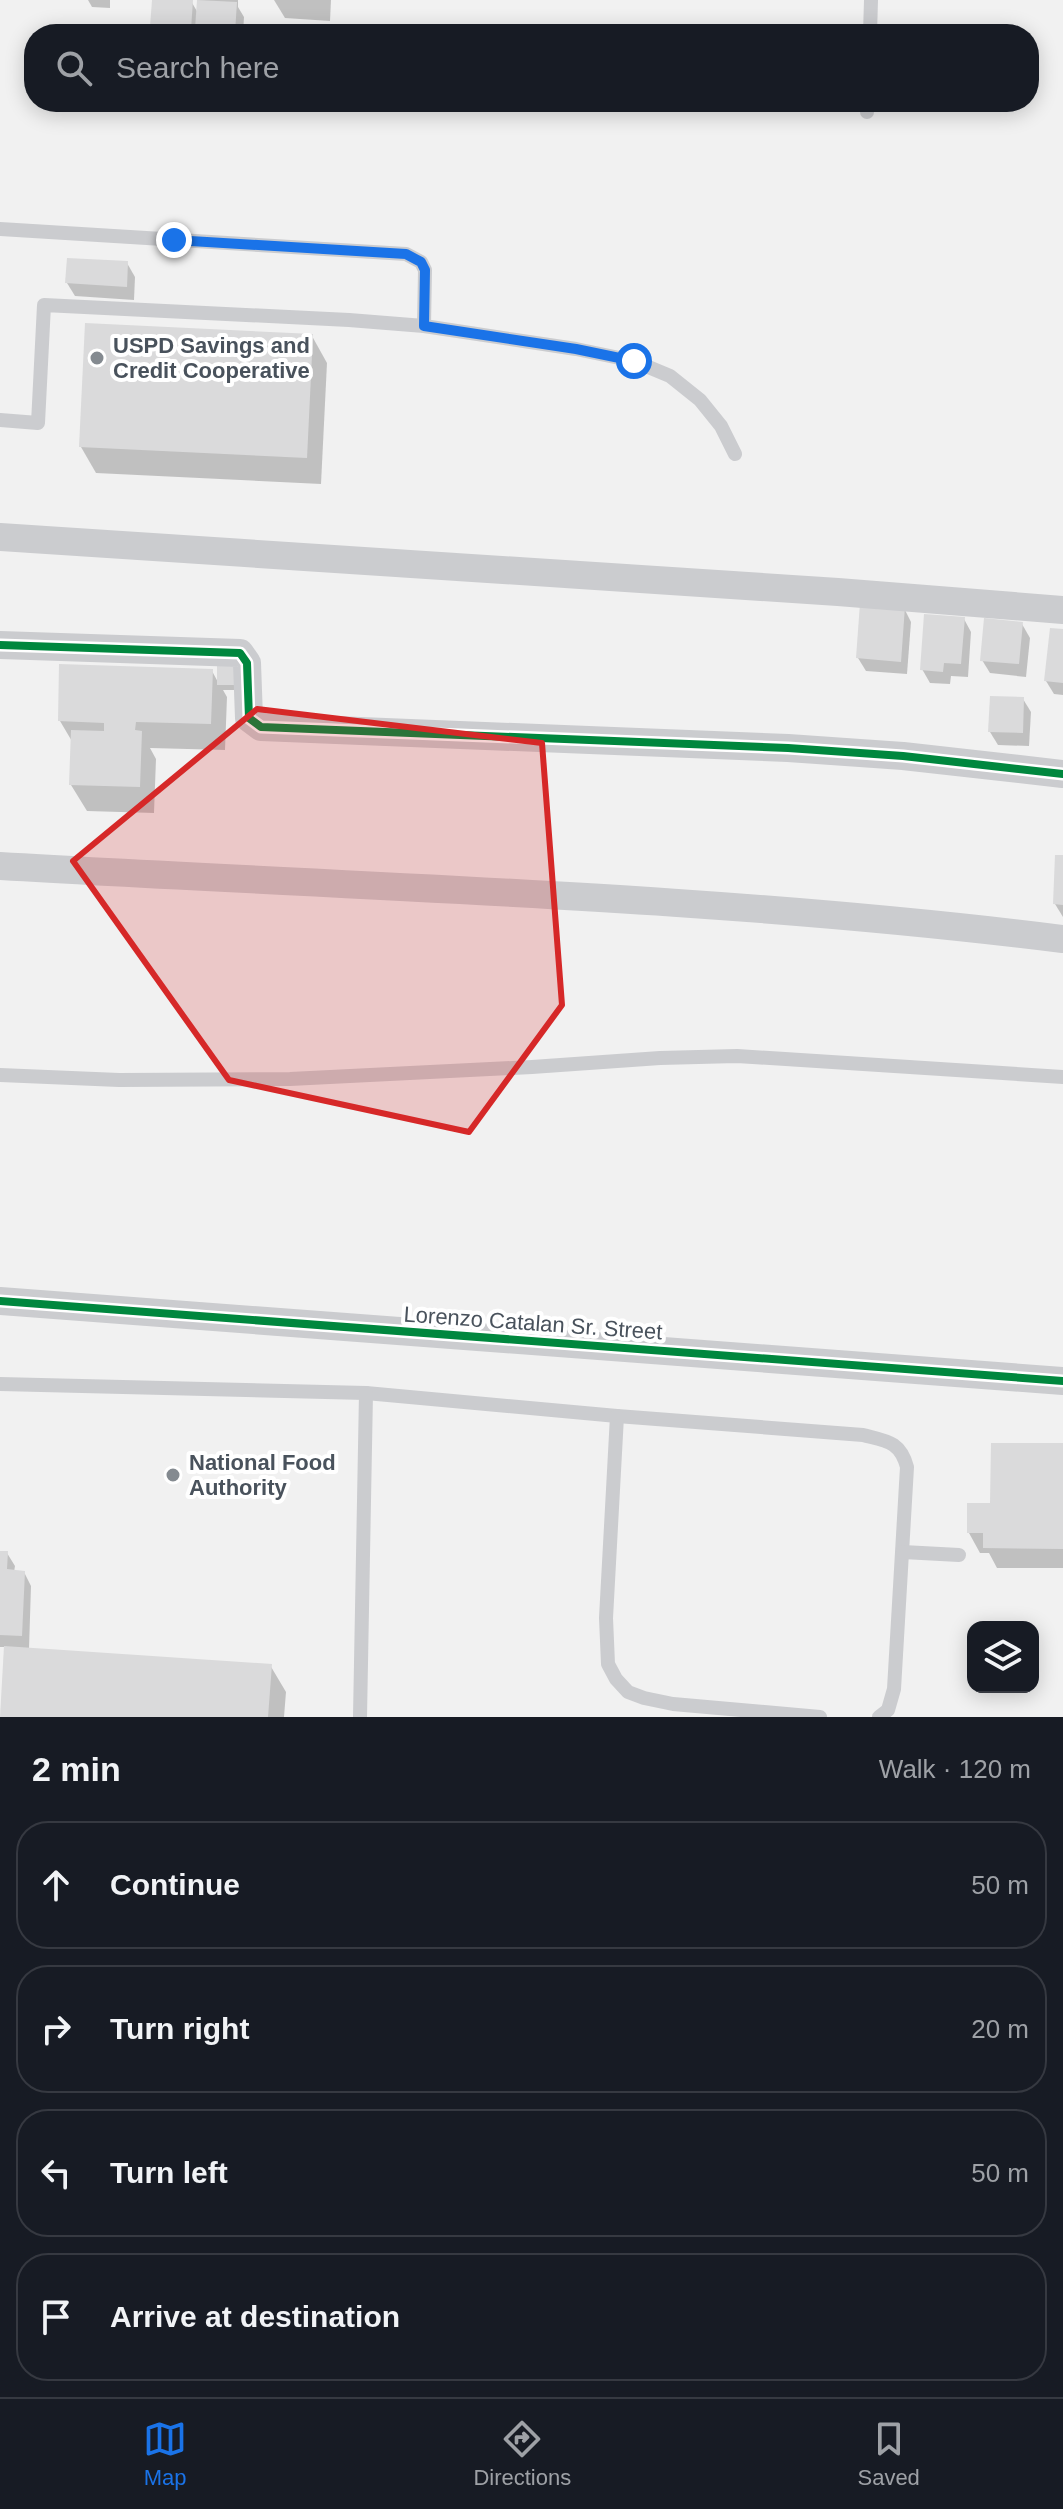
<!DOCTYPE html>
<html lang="en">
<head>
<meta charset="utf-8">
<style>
  body { margin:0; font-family:Arial,sans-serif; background:#242831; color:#f1f3f6 }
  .controls { position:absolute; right:24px; bottom:24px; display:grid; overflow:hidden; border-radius:16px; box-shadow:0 4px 20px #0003 }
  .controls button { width:72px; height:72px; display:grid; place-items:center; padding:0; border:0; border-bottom:2px solid #363941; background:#171b24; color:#f1f3f6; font:40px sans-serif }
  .stop { position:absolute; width:24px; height:24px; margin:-18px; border:6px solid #1a73e8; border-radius:50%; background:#fff }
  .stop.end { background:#1a73e8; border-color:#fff; box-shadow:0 2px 8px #0008 }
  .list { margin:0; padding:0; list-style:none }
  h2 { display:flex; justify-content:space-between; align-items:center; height:104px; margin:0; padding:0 32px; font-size:34px }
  h2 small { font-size:26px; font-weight:400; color:#9ea1a6 }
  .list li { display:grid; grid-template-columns:52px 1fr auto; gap:24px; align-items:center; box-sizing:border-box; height:128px; margin:0 16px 16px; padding:0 16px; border:2px solid #363941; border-radius:32px }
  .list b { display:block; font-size:30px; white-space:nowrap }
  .list em { font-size:26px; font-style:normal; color:#9ea1a6 }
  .icon { flex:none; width:44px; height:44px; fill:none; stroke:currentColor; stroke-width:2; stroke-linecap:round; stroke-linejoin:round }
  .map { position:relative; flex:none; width:1063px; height:1717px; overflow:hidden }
  .search { position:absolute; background:#171b24; box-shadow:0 4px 20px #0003; left:24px; right:24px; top:24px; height:88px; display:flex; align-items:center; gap:20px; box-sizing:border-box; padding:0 28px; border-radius:32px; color:#9ea1a6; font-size:30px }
  .sheet { height:680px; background:#171b24 }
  nav { display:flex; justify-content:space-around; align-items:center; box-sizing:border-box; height:112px; border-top:2px solid #363941; background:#171b24; font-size:22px; color:#9ea1a6 }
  nav a { display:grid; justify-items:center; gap:4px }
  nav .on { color:#1a73e8 }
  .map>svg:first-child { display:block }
  .shadow { fill:#0003 }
  .building { fill:#dadadb }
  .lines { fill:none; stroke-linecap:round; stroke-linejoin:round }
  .lane { stroke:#cbcccf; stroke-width:14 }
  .street { stroke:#cbcccf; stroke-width:28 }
  .cycleway-casing { stroke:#fff; stroke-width:13 }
  .cycleway { stroke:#00873e; stroke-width:8 }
  .route { stroke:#1a73e8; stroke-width:10 }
  .marked { fill:#d62828; fill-opacity:0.2; stroke:#d62828; stroke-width:6; stroke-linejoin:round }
  .poi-dot { fill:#848a90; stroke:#fff; stroke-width:3 }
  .labels { text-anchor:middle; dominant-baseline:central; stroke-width:8; stroke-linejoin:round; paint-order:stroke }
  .poi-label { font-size:22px; font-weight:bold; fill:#49525c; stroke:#fff; text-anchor:start }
  .street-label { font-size:22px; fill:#49525c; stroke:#fff }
</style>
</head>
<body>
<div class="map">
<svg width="1063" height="1717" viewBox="0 0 1063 1717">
  <rect width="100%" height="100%" fill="#f1f1f1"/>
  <!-- shadow -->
  <g class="shadow">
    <polygon points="88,0 110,0 110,8 92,7"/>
    <polygon points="154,0 191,1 198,13 197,0 238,0 238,7 244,17 243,34 200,34 198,30 198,34 157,34 152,26"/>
    <polygon points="274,0 331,0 330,21 285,18"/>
    <polygon points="127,263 135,277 134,300 75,296 67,283"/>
    <polygon points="312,336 327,363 321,484 96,473 81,447"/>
    <polygon points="904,608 911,622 907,674 866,671 858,658"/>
    <polygon points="964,619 971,632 968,677 951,676 950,684 930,683 922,669"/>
    <polygon points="1022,624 1030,638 1026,677 990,673 982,660"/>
    <polygon points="1063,631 1063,695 1054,694 1046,681"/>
    <polygon points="219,668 239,690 223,690 227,697 225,750 150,748 156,759 154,813 87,811 71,785 73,743 60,721 212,671 219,684"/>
    <polygon points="1023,699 1031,712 1029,746 998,745 990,732"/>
    <polygon points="1063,857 1063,917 1055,904"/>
    <polygon points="1063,1445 1063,1568 997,1568 989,1553 980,1553 969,1533 992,1506"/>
    <polygon points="0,1553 7,1553 15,1566 14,1572 24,1572 31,1586 29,1649 270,1665 286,1692 284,1717 1,1717 6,1647 0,1647"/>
  </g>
  <!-- building -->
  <g class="building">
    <polygon points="152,0 193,0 191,29 150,27"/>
    <polygon points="197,0 237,2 235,32 195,29"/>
    <polygon points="67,258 128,261 127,287 65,283"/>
    <polygon points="85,323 313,334 307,458 79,447"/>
    <polygon points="860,603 905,606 901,662 856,658"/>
    <polygon points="924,614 965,617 961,664 944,663 943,672 920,670"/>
    <polygon points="984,618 1023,622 1019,664 980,661"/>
    <polygon points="1050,628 1063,629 1063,683 1044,681"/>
    <polygon points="59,664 213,669 211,724 136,722 135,730 142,731 140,787 69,785 71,730 104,731 104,723 58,721"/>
    <polygon points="217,666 237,666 236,685 217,685"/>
    <polygon points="990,696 1024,697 1023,733 988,732"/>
    <polygon points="1055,855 1063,855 1063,905 1053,904"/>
    <polygon points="991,1443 1063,1443 1063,1549 983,1548 983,1533 967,1533 967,1503 990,1503"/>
    <polygon points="0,1551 8,1551 7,1569 25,1571 22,1636 0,1635"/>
    <polygon points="4,1646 272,1664 268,1717 0,1717"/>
  </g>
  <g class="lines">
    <!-- lane -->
    <g class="lane">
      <polyline points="870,34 871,0"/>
      <polyline points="867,112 867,102"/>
      <polyline points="0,229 406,254 421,262 425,270 424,326"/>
      <polyline points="0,420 38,423 44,305 349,320 424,326 576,349 634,361 670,376 700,400 721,426 735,454"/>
      <polyline points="0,1075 119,1080 290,1079 532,1067 660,1058 737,1056 1063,1077"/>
      <path d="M0,1384L366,1393L617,1416L863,1435C886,1441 900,1441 907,1467L894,1689L888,1710L879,1717"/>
      <polyline points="617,1416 606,1618 608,1664 616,1679 628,1692 644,1698 673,1704 820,1717"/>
      <polyline points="903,1552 959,1555"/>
      <polyline points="360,1717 366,1393"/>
    </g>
    <!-- street -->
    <g class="street">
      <polyline points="0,537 838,592 1063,610"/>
      <polyline points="0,645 240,653 247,663 249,718 261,727 788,748 903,756 1063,774"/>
      <path d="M0,866C354,887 711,895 1063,939"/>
      <polyline points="0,1301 1063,1381"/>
    </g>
    <defs>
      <g id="cycleway">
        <polyline points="0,645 240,653 247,663 249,718 261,727 788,748 903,756 1063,774"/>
        <polyline points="0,1301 1063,1381"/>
      </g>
    </defs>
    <!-- cycleway casing -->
    <use href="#cycleway" class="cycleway-casing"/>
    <!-- cycleway -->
    <use href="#cycleway" class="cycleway"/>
  </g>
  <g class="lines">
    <!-- route -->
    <polyline class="route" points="174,240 406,254 421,262 425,270 424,326 576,349 634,361"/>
  </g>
  <!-- marked area -->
  <path class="marked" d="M257,709L542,743L562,1005L469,1132L229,1080L73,861Z"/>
  <!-- markers -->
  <g class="poi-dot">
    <circle cx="97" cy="358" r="8"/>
    <circle cx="173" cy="1475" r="8"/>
  </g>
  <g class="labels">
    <!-- poi labels -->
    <g class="poi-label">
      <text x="113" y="345">USPD Savings and<tspan x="113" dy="25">Credit Cooperative</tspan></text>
      <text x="189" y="1462">National Food<tspan x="189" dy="25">Authority</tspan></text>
    </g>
    <!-- street labels -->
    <g class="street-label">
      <text transform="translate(533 1323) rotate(4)">Lorenzo Catalan Sr. Street</text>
    </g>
  </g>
</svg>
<div class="controls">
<button><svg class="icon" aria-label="layers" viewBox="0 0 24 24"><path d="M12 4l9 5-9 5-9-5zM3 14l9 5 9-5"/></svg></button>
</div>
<div class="stop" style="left:634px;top:361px"></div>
<div class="stop end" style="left:174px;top:240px"></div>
<div class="search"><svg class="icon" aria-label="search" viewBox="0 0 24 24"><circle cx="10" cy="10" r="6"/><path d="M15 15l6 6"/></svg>Search here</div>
</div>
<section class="sheet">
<h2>2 min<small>Walk · 120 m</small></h2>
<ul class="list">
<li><svg class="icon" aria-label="ahead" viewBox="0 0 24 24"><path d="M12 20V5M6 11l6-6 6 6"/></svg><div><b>Continue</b></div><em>50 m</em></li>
<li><svg class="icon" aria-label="right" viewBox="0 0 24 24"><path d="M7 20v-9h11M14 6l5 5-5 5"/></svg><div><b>Turn right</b></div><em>20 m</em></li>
<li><svg class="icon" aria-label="left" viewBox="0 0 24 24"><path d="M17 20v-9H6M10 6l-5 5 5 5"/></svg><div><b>Turn left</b></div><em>50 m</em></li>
<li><svg class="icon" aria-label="arrive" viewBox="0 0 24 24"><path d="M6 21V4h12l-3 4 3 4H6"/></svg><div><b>Arrive at destination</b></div></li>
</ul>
</section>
<nav>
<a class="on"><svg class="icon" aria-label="map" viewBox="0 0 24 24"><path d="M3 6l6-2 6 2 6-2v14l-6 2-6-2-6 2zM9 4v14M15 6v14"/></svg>Map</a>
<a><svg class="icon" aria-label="directions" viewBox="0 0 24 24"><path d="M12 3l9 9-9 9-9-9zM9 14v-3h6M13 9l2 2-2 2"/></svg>Directions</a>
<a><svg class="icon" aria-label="saved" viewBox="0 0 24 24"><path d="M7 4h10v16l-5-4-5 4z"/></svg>Saved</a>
</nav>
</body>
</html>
